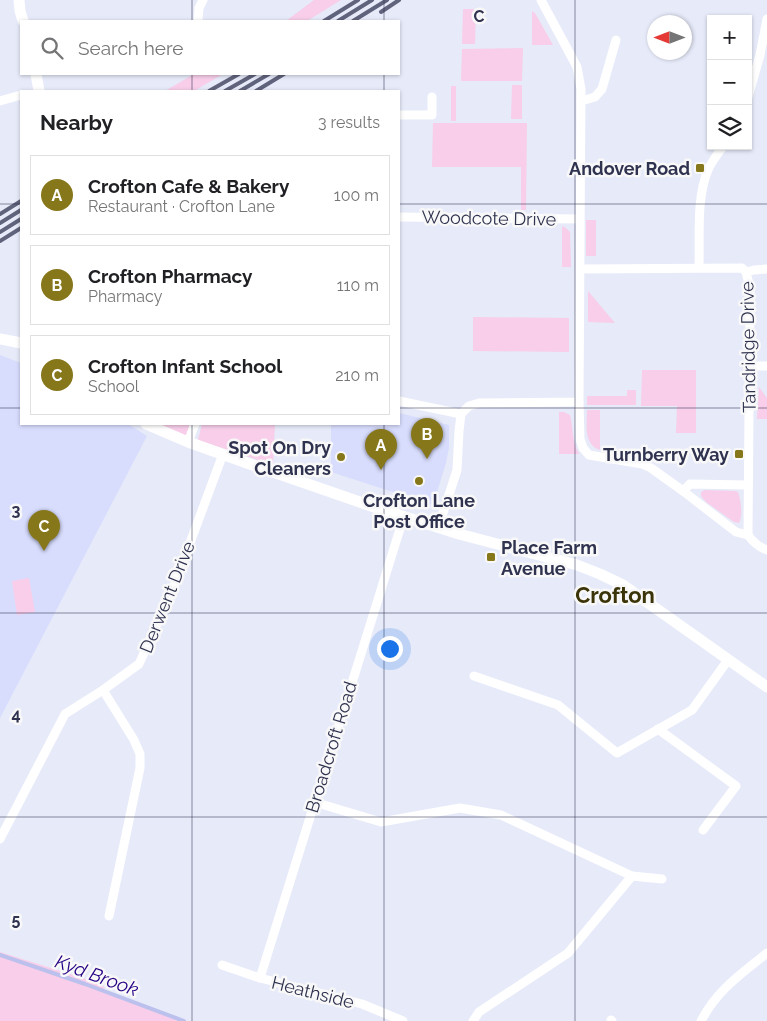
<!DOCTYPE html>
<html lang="en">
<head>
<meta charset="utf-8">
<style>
  body { margin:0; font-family:Raleway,sans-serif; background:#f2f2f2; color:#202124 }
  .controls { position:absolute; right:15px; top:15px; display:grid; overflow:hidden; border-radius:0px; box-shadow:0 1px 4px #0004 }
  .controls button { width:45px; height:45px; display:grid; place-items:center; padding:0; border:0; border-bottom:1px solid #e0e0e0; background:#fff; color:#202124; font:25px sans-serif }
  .compass { position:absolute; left:647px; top:15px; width:45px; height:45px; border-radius:50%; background:#fff; box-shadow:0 1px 4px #0004; rotate:270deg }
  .you { position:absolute; left:389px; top:648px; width:18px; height:18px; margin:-12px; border:4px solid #fff; border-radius:50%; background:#1a73e8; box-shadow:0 0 0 8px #1a73e833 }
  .badge { display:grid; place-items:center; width:32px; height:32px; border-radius:50%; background:#87771b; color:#fff; font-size:16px; font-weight:700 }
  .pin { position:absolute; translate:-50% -41px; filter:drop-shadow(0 1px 2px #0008) }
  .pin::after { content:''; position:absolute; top:26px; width:18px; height:15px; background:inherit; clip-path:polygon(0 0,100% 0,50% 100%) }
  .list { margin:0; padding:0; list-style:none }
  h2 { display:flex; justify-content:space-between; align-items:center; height:65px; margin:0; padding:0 20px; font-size:21px }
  h2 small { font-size:16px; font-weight:400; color:#757577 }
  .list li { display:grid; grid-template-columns:32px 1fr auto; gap:15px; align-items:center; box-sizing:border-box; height:80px; margin:0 10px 10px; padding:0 10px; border:1px solid #e0e0e0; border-radius:0px }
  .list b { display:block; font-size:19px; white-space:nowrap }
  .list p { margin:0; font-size:16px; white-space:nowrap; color:#757577 }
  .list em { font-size:16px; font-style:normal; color:#757577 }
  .icon { flex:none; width:28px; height:28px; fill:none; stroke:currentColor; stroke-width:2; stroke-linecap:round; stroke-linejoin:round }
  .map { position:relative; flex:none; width:767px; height:1021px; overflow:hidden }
  .search { position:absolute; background:#fff; box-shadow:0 1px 4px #0004; left:20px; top:20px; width:380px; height:55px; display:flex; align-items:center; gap:12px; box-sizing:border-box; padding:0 18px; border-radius:0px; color:#757577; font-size:19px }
  .panel { position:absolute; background:#fff; box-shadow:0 1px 4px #0004; left:20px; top:90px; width:380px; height:335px; border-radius:0px }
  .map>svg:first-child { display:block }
  .built { fill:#d8ddfd }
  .green { fill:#f8ceea }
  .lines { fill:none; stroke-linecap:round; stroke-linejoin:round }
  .stream { stroke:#bbc1ec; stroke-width:4 }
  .minor { stroke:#fff; stroke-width:9 }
  .tertiary { stroke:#fff; stroke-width:11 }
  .rail { stroke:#60637c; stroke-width:4 }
  .grid { fill:none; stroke:#303350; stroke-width:1; stroke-opacity:0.55 }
  .poi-dot { fill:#87771b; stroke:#f8f8f8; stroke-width:2 }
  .labels { text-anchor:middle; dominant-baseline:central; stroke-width:5; stroke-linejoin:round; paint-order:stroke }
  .poi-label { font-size:18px; font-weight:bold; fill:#303350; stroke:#f8f8f8; text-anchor:end }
  .street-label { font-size:18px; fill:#303350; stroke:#f8f8f8 }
  .water-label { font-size:19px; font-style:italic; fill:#250084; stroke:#f8f8f8 }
  .district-label { font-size:22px; font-weight:bold; fill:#3c3409; stroke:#f8f8f8 }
  .grid-label { font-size:16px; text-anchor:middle; font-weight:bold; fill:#303350; stroke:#f8f8f8; stroke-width:5; stroke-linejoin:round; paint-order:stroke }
</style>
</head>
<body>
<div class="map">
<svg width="767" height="1021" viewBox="0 0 767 1021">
  <rect width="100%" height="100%" fill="#e7eaf9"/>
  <!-- built -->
  <g class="built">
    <polygon points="0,355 21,363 21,424 128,424 147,436 0,718"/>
    <polygon points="399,413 449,425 449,448 446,463 433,505 331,472 331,424 399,424"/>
  </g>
  <!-- green -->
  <g class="green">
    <polygon points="314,0 341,0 307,21 286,21"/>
    <polygon points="463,9 476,9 475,44 462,44"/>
    <polygon points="532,11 535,13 553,45 532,45"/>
    <polygon points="523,48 522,81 461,81 462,49"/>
    <polygon points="194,74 223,74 194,91 165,91"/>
    <polygon points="512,85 522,85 522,119 511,119"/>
    <rect x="451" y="86" width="5" height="35"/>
    <polygon points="433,123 527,123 526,210 521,210 521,167 432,167"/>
    <rect x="586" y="220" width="10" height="36"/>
    <polygon points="562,226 566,228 570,232 571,267 562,267"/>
    <polygon points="588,291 615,323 588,322"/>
    <polygon points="473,317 569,318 569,352 473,351"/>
    <polygon points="642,370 696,370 696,433 676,433 677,406 641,406"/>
    <polygon points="759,387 767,398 767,419 757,419"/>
    <polygon points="627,390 636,390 636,405 587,405 587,396 627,396"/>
    <path d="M587,410H600V450C583,444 587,424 587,410Z"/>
    <path d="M559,412H564L570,415C574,430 571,439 579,454H559Z"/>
    <polygon points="152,424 190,424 186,436"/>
    <polygon points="202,424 275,424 273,465 198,440"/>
    <path d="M705,490L735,491L738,492C741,501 743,515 739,523L734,522L706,502L701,496V492Z"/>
    <polygon points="29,578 35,612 17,615 12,581"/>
    <polygon points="0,952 102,984 106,992 185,1021 0,1021"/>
  </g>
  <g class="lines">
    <!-- stream -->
    <polyline class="stream" points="0,955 85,984 184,1021"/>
    <!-- minor -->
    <g class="minor">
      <polyline points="198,21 199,8 203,0"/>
      <polyline points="748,97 760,55 767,19"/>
      <polyline points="0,101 21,95"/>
      <polyline points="581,101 595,97 602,89 616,40"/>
      <polyline points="399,115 432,115 432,97"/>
      <polyline points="399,217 579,219"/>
      <path d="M699,267C700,237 696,198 708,170C712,161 718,154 723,146"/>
      <path d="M580,269L742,268L746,272L750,288L748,535C753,542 758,547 767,550"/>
      <polyline points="746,272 754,270 767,269"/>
      <polyline points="750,366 767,366"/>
      <polyline points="399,401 461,414"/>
      <polyline points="579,402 580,439 583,448 589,455 642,464 651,468 683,491 690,484 748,485"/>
      <polyline points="188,442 195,424"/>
      <polyline points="683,491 736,532 748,535"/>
      <polyline points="438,527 446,504 457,470 459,431 461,414 469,406 479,403 579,402 581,89 577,67 541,0"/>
      <polyline points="474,676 558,705 617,753 692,710 728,660"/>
      <polyline points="103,690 134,740 140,754 140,768 109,916"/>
      <polyline points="658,729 736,786 703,830"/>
      <polyline points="314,802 381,822 460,808 501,815 632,876 662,879"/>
      <polyline points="0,839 65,714 103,690 139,664 174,586 223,454"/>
      <polyline points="222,965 260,978 362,1004 403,1021"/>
      <polyline points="260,978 404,516"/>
      <polyline points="611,1020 612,1021"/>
      <polyline points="473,1021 479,1012 568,953 632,876"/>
      <path d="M701,1021C718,989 740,975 767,953"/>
    </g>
    <!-- tertiary -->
    <g class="tertiary">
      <polyline points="19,0 20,11 23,21"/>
      <polyline points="36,74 39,91"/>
      <polyline points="0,339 21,343"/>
      <polyline points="146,424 188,442 247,463 374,507 459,534 577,565 600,574 623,585 767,687"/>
    </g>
    <!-- rail -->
    <g class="rail">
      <polyline points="381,12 399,0"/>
      <polyline points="324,21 358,0"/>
      <polyline points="338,21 372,0"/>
      <polyline points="353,21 387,0"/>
      <polyline points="209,91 239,74"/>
      <polyline points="225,91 255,74"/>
      <polyline points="240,91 269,74"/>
      <polyline points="256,91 284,74"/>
      <polyline points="0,214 21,201"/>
      <polyline points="0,223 21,210"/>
      <polyline points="0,232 21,219"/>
      <polyline points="0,241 21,228"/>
    </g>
  </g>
  <!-- grid -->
  <path class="grid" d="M192,0V21M384,0V21M575,0V1021M192,74V91M384,74V91M0,204H21M399,204H767M0,408H21M399,408H767M192,424V1021M384,424V1021M0,613H767M0,817H767"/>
  <!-- markers -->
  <g class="poi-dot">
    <rect x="695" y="163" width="10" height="10" rx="2.5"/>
    <rect x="734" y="449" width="10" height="10" rx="2.5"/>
    <circle cx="341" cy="457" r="5"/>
    <circle cx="419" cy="481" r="5"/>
    <rect x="486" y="552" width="10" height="10" rx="2.5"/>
  </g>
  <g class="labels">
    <!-- poi labels -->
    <g class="poi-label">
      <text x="690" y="168">Andover Road</text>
      <text x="331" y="447">Spot On Dry<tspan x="331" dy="21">Cleaners</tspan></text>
      <text x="729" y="454">Turnberry Way</text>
      <text x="419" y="500" text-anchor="middle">Crofton Lane<tspan x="419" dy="21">Post Office</tspan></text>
      <text x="501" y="547" text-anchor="start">Place Farm<tspan x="501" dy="21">Avenue</tspan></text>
    </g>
    <!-- street labels -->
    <g class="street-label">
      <text transform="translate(489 218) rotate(1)">Woodcote Drive</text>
      <text transform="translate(748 347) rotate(-91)">Tandridge Drive</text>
      <text transform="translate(167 597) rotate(-68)">Derwent Drive</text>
      <text transform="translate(331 747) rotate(-73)">Broadcroft Road</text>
      <text transform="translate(313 992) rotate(14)">Heathside</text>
    </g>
    <!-- water labels -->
    <g class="water-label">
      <text transform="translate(97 975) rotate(20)">Kyd Brook</text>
    </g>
    <!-- district labels -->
    <g class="district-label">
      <text x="615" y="595">Crofton</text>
    </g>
  </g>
  <g class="grid-label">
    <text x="479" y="22">C</text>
    <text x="16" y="516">3</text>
    <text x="16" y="720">4</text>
    <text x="16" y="925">5</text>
  </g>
</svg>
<div class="controls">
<button>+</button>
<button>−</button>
<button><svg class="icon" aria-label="layers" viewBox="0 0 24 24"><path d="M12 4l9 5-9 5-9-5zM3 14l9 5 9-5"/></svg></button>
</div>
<svg class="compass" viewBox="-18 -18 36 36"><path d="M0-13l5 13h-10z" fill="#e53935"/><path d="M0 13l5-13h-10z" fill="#757577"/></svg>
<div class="you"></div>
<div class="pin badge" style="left:381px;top:470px">A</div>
<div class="pin badge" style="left:427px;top:459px">B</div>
<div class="pin badge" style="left:44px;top:551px">C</div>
<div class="search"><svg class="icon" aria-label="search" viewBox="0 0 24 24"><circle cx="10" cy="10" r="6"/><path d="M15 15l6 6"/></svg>Search here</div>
<section class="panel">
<h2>Nearby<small>3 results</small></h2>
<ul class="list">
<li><span class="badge">A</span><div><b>Crofton Cafe &amp; Bakery</b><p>Restaurant · Crofton Lane</p></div><em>100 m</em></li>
<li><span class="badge">B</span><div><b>Crofton Pharmacy</b><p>Pharmacy</p></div><em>110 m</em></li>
<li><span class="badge">C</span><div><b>Crofton Infant School</b><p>School</p></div><em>210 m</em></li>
</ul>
</section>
</div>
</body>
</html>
